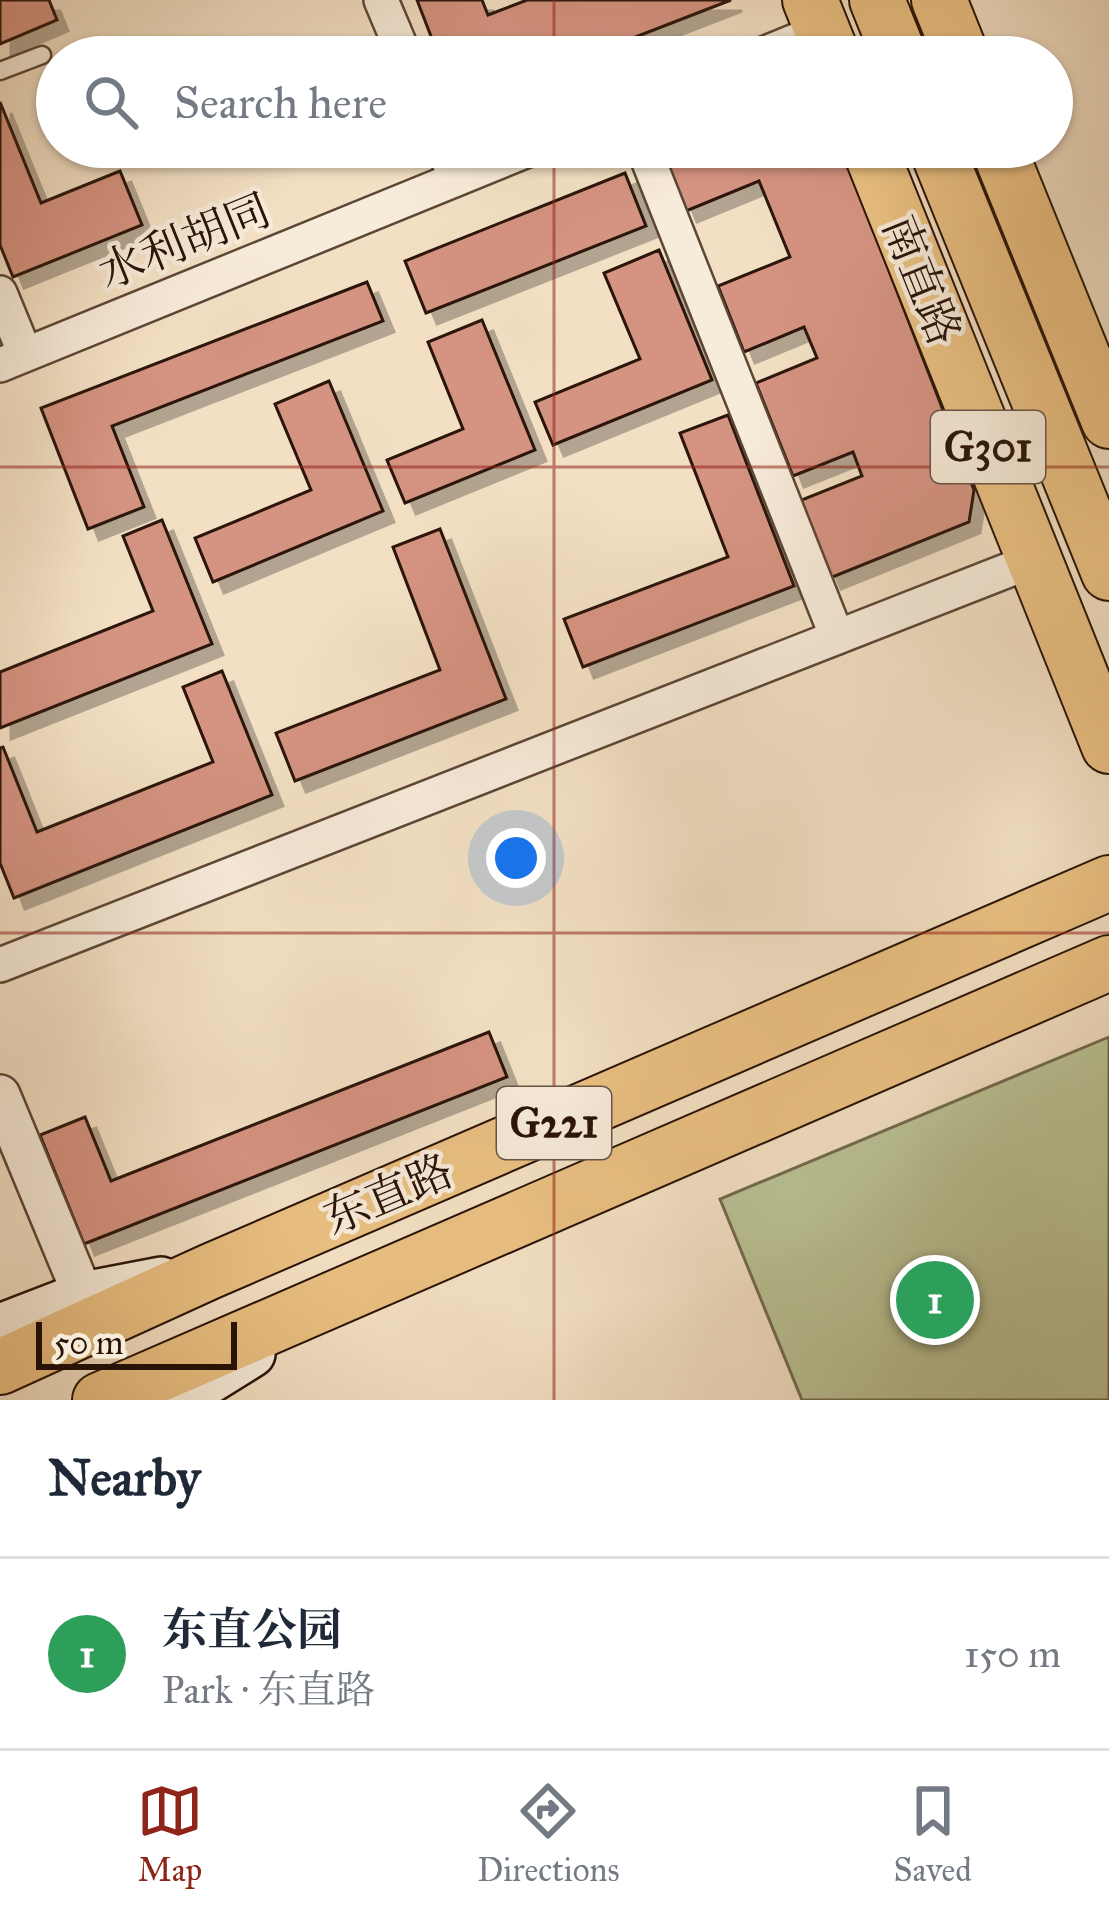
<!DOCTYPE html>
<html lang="en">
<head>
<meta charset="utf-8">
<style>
  body { margin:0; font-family:"IM FELL Great Primer","Noto Serif SC",serif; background:#f6f6f7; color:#1f2937 }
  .scale { position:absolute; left:36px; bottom:30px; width:201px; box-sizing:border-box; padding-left:12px; border:6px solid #291307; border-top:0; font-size:33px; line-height:42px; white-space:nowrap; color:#291307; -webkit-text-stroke:9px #f7ebd9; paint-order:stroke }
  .you { position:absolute; left:516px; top:858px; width:42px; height:42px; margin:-30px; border:9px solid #fff; border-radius:50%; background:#1a73e8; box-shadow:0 0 0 18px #1a73e833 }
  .badge { display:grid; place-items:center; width:78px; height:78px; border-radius:50%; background:#8f2418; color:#fff; font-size:39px; font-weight:700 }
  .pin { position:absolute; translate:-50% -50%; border:6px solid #fff; box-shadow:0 3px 12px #0006 }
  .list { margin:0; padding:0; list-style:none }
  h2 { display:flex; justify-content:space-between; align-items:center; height:156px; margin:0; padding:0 48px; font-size:51px }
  h2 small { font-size:39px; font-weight:400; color:#747a83 }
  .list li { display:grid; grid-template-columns:78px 1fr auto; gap:36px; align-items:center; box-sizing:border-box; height:192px; padding:0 48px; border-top:3px solid #e0e1e3 }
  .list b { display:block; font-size:45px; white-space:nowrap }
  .list p { margin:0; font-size:39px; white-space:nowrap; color:#747a83 }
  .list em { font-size:39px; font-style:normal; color:#747a83 }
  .icon { flex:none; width:66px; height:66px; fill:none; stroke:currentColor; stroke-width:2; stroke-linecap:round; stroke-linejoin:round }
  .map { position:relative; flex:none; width:1109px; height:1400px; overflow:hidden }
  .search { position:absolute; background:#fff; box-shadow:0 3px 9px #0004; left:36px; right:36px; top:36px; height:132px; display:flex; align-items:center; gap:30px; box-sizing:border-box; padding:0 42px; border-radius:66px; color:#747a83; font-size:45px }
  .sheet { height:348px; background:#fff }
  nav { display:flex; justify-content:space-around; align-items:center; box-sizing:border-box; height:168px; border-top:3px solid #e0e1e3; background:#fff; font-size:33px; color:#747a83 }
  nav a { display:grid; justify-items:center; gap:6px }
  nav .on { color:#8f2418 }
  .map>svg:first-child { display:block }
  .green { fill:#bac295; stroke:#726a4e; stroke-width:3 }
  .building { fill:#d59381; stroke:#291307; stroke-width:3; filter:url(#shadow) }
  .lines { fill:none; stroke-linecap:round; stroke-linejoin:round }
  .service-casing { stroke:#5c4636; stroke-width:21 }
  .minor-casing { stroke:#5c4636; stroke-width:38 }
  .tertiary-casing { stroke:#5c4636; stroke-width:44 }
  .secondary-casing { stroke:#291307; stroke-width:50 }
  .trunk-casing { stroke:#291307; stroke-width:58 }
  .service { stroke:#f7ebd9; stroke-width:16 }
  .minor { stroke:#f7ebd9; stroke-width:33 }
  .tertiary { stroke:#f7ebd9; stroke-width:39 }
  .secondary { stroke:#f7ebd9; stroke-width:45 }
  .trunk { stroke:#eac082; stroke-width:54 }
  .grid { fill:none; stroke:#8f2418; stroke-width:3; stroke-opacity:0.55 }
  .labels { text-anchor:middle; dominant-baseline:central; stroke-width:9; stroke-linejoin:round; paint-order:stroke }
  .shield { fill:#f7ebd9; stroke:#675446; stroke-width:3 }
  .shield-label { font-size:42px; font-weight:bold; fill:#291307 }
  .street-label { font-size:45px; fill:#291307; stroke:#f7ebd9 }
</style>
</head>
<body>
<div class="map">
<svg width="1109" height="1400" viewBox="0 0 1109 1400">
  <defs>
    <filter id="shadow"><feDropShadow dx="11" dy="11" stdDeviation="0" flood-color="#0004"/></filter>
  </defs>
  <rect width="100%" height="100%" fill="#f3e0c4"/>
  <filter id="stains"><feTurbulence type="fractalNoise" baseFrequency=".00167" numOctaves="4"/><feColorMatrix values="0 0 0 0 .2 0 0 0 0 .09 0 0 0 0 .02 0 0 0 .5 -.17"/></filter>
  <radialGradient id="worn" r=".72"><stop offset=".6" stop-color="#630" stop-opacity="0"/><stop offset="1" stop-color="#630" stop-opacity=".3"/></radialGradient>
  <!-- green -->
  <polygon class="green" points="1109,1037 1109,1400 802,1400 720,1199"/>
  <!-- building -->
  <g class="building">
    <polygon points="0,0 49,0 57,20 0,44"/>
    <polygon points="417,0 482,0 488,15 527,0 731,0 584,57 439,57"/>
    <polygon points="0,102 41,203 120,171 142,225 13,277 0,245"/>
    <polygon points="708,147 841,147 974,490 969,522 830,578 799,501 862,476 853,452 793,476 756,383 817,358 804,327 744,352 718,286 790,257 759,181 686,211 667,164"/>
    <polygon points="625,173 646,226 426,313 405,261"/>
    <polygon points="659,250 712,380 553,445 535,402 640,359 604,273"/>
    <polygon points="367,282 383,321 112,426 144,507 88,529 41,408"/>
    <polygon points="482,320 535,450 405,503 387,460 463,429 428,342"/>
    <polygon points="329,381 383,511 213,582 195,538 311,490 275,404"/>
    <polygon points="728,415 794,586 583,667 564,619 728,557 680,433"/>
    <polygon points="162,520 212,644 0,728 0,672 153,611 123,536"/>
    <polygon points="440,529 506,699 295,781 276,733 440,670 393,547"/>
    <polygon points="222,671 272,795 14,898 0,863 0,748 3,747 37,832 213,762 183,687"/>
    <polygon points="489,1032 507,1077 84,1244 40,1135 85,1117 111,1181"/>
  </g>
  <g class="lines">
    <defs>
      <polyline id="service" points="0,71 42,55"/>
      <g id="minor">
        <polyline points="381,0 405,57"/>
        <polyline points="756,57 822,30"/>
        <polyline points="443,147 456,179"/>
        <polyline points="643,147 837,637"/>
        <polyline points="0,293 25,354"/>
        <polyline points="0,365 535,147"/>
        <polyline points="0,965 1034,560"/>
      </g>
      <polyline id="tertiary" points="0,1095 83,1295"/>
      <g id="secondary">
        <polyline points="0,1327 83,1295 161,1280"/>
        <polyline points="178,1400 252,1354"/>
      </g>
      <g id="trunk">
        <polyline points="810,0 833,57"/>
        <polyline points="877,0 900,57"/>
        <polyline points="939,0 962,57"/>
        <polyline points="869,147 1109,746"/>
        <polyline points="936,147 1109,573"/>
        <polyline points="998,147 1109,421"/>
        <polyline points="0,1367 211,1271 1109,883"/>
        <polyline points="100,1400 1109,963"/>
      </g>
    </defs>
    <!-- service casing -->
    <use href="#service" class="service-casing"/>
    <!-- minor casing -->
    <use href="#minor" class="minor-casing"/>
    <!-- tertiary casing -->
    <use href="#tertiary" class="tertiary-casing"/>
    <!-- secondary casing -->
    <use href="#secondary" class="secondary-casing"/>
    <!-- trunk casing -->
    <use href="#trunk" class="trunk-casing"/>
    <!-- service -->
    <use href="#service" class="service"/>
    <!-- minor -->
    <use href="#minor" class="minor"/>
    <!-- tertiary -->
    <use href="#tertiary" class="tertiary"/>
    <!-- secondary -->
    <use href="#secondary" class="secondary"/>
    <!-- trunk -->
    <use href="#trunk" class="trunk"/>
  </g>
  <!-- grid -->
  <path class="grid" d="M554,0V57M554,147V1400M0,467H1109M0,933H1109"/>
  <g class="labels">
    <!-- shield labels -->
    <g class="shield">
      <rect x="931" y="411" width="114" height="72" rx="9"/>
      <rect x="497" y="1087" width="114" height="72" rx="9"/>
    </g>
    <g class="shield-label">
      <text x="988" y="447">G301</text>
      <text x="554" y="1123">G221</text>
    </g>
    <!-- street labels -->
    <g class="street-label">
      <text transform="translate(184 241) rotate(-22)">水利胡同</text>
      <text transform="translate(922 280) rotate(68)">南直路</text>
      <text transform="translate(388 1194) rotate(-23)">东直路</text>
    </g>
  </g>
  <rect width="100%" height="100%" filter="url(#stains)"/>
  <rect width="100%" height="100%" fill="url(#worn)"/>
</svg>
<div class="scale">50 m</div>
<div class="you"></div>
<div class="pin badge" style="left:935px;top:1300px;background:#2e9e5b">1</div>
<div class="search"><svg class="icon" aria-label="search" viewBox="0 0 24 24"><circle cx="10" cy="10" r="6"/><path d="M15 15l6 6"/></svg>Search here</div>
</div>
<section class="sheet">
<h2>Nearby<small></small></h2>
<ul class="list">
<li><span class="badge" style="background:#2e9e5b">1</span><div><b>东直公园</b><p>Park · 东直路</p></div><em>150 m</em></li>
</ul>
</section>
<nav>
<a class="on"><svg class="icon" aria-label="map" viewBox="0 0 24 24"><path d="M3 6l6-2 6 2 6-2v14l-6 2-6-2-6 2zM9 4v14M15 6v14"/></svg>Map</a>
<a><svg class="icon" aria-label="directions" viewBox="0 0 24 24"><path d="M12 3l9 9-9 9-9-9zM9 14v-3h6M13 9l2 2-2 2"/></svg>Directions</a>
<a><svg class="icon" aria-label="saved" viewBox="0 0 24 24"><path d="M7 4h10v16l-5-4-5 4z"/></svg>Saved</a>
</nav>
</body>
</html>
